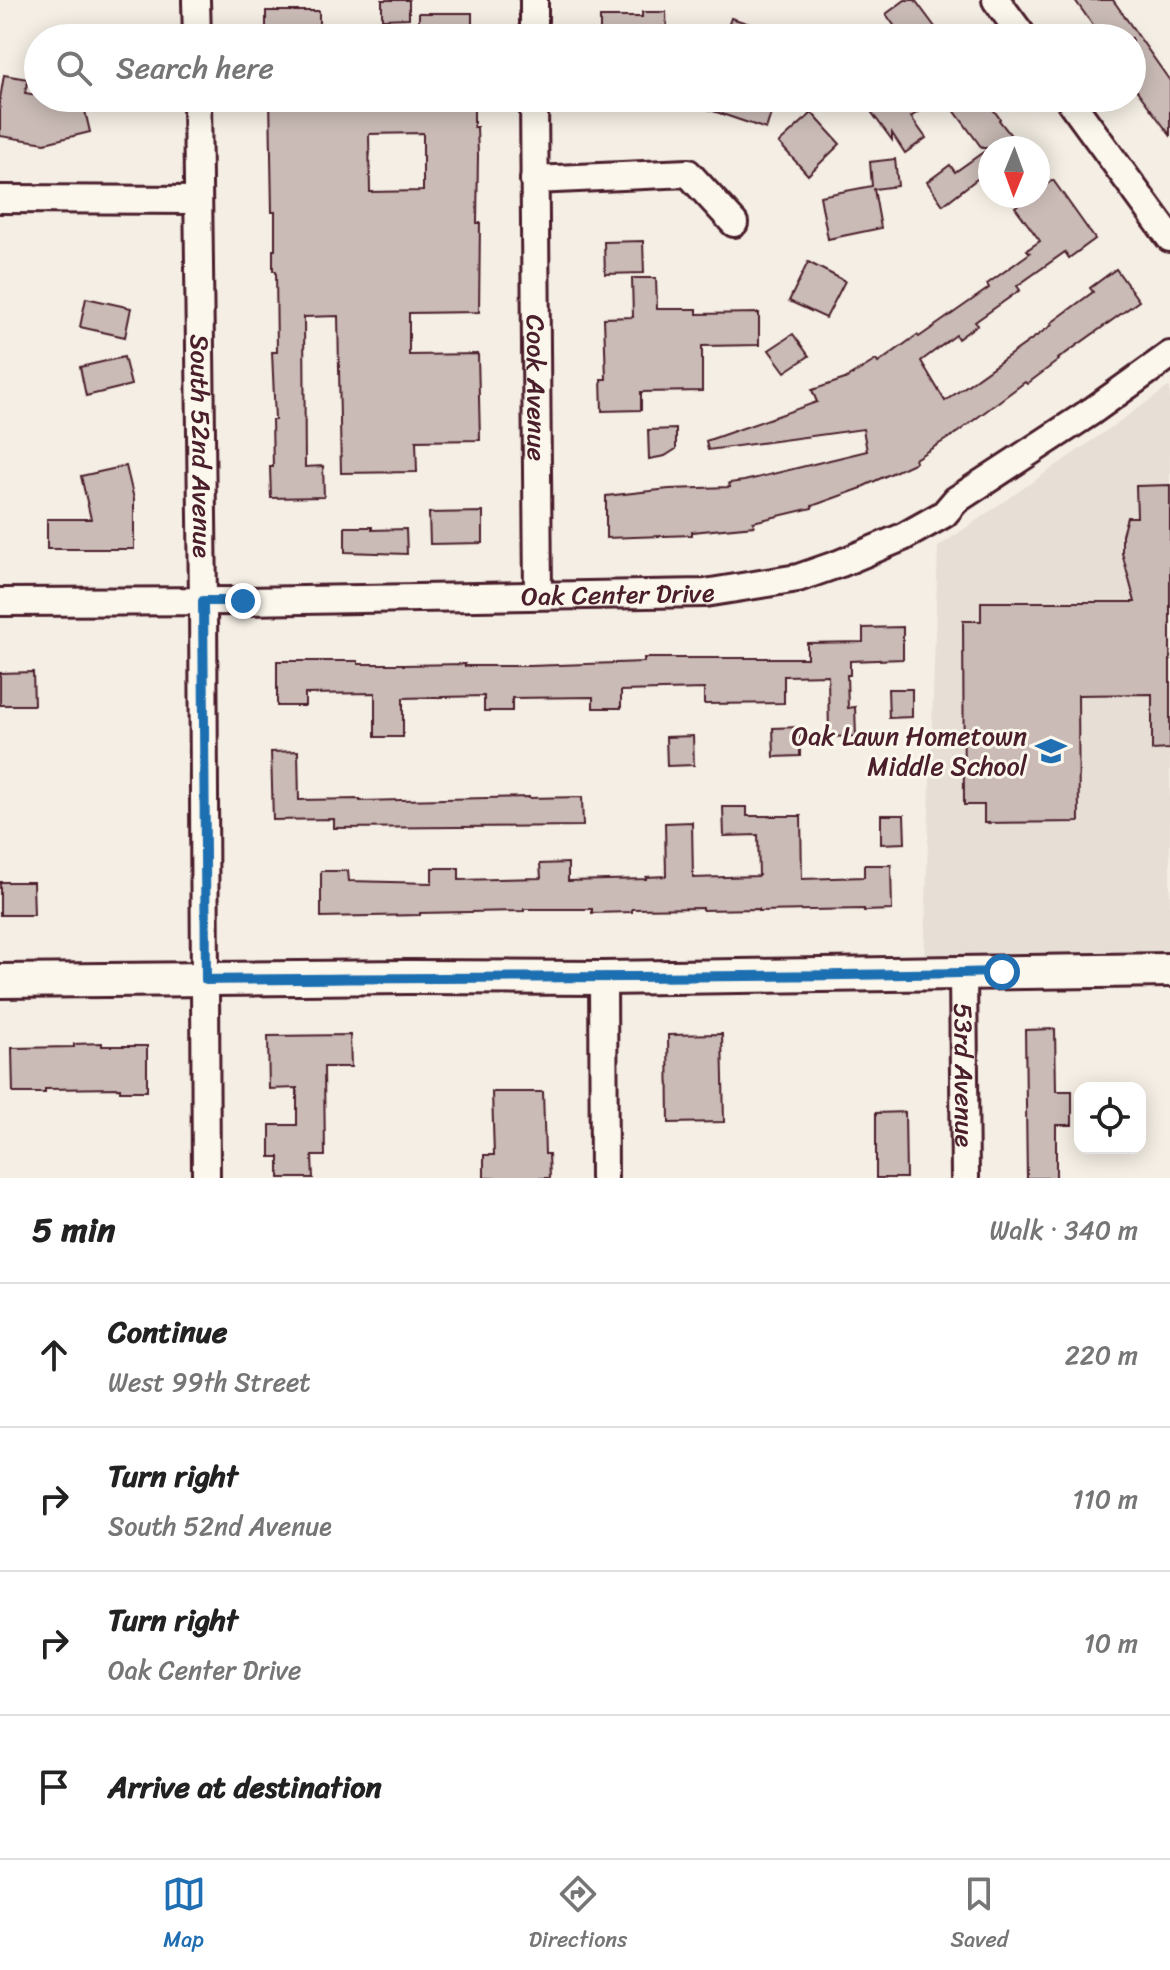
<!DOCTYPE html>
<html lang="en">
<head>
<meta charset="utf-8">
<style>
  body { margin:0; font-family:Sriracha,sans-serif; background:#f6f6f6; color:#222 }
  .controls { position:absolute; right:24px; bottom:24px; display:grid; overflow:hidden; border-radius:16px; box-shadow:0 4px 20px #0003 }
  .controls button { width:72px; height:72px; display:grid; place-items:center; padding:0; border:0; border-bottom:2px solid #e0e0e0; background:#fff; color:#222; font:40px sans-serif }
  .compass { position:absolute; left:978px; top:136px; width:72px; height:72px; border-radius:50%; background:#fff; box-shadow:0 4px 20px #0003; rotate:181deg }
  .stop { position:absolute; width:24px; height:24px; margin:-18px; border:6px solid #1f6fb2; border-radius:50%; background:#fff }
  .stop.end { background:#1f6fb2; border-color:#fff; box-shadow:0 2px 8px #0008 }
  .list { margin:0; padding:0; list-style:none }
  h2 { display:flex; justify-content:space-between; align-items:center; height:104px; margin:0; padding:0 32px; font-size:34px }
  h2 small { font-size:26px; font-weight:400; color:#767676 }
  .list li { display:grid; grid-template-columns:52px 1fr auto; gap:24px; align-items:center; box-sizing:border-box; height:144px; padding:0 32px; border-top:2px solid #e0e0e0 }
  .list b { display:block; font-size:30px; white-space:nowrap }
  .list p { margin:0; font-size:26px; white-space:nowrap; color:#767676 }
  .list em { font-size:26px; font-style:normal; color:#767676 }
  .icon { flex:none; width:44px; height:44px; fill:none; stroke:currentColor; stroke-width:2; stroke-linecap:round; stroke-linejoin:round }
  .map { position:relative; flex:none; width:1170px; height:1178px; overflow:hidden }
  .search { position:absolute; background:#fff; box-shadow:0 4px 20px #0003; left:24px; right:24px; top:24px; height:88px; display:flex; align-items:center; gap:20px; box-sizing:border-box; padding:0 28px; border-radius:44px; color:#767676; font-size:30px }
  .sheet { height:680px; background:#fff }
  nav { display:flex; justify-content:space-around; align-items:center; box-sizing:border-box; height:112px; border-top:2px solid #e0e0e0; background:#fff; font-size:22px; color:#767676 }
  nav a { display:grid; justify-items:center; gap:4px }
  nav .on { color:#1f6fb2 }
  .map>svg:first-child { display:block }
  .built { fill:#e7dfd6 }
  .building { fill:#cabbb6; stroke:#4a1f2b; stroke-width:2; fill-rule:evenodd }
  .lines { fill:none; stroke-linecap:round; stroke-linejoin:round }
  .minor-casing { stroke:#4a1f2b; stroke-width:32 }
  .tertiary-casing { stroke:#4a1f2b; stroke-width:38 }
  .minor { stroke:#fbf7ec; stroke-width:26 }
  .tertiary { stroke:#fbf7ec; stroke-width:32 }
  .route { stroke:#1f6fb2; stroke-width:10 }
  .labels { text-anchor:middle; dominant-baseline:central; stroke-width:6; stroke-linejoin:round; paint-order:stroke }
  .street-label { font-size:26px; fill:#4a1f2b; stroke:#fbf7ec }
  .poi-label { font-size:26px; fill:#4a1f2b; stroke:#fbf7ec; text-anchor:end }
</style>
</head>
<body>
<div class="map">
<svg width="1170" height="1178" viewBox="0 0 1170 1178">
  <rect width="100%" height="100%" fill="#f4eee4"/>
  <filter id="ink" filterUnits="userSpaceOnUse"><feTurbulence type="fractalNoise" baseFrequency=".0125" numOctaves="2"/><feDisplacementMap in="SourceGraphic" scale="16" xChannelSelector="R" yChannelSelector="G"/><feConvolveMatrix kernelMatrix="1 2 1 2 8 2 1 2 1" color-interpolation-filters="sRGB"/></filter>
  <g filter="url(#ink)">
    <!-- built -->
    <polygon class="built" points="1170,386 1170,956 924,959 938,547 1083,447"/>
    <!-- building -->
    <g class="building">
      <polygon points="382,0 409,0 409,18 382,19"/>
      <polygon points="905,0 915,0 935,27 920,38 903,38 886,14"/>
      <polygon points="1075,0 1113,0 1170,81 1170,135 1132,84 1132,38 1102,38"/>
      <rect x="266" y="11" width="53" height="27"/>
      <polygon points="642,12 666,12 667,38 600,38 600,17 642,17"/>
      <rect x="419" y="13" width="53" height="25"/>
      <polygon points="731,18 782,34 781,38 724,38"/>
      <polygon points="4,75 28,79 25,93 37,95 37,98 82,98 90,132 45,143 0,136 0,99"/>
      <path d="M270,98H312V107L369,106V109L421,108V98H474V127H477L478,155L477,223H480L479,312L409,313V355L478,354L480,440L416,441L417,472L341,473L338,316L304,317L305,467L323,466L324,497L271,498L270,467H273L272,420H275L272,352H277L276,271H273V250H275V212H272ZM423,133V191L370,192L369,134Z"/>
      <polygon points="685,98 776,98 766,129 684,101"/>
      <polygon points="861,98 937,98 911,117 926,138 905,153 892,133 892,140"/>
      <polygon points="945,98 985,98 1000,119 999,120 1020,147 990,148 990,169 943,205 927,182 950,165 955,172 989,148 982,148"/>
      <polygon points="812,113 840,144 808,175 779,143"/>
      <polygon points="895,159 898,186 874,189 881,228 828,239 820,196 872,186 870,162"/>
      <polygon points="1053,180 1095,239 1069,258 1065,252 1017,286 1020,290 975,322 977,325 958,339 956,335 921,361 945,401 1052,325 1051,323 1093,292 1090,288 1116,269 1139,301 1058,359 1059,360 1027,384 1025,382 958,432 915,459 916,462 862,487 862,488 812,506 812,508 753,522 754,526 692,532 692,535 606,538 606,496 669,489 730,487 729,483 744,481 867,451 863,429 708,450 706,441 817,402 812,390 845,379 876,360 878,363 917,335 919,337 989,288 987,284 1030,253 1027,250 1040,241 1015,207 1030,196 1038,196 1038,190"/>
      <polygon points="643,241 644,273 605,274 604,242"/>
      <polygon points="808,262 845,281 826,318 789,301"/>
      <polygon points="632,278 656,278 657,309 697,309 697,314 759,313 759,345 702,346 702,391 641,392 641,410 602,411 601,379 606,379 604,318 633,317"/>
      <polygon points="86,298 131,308 125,337 80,327"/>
      <polygon points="793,334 809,356 785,372 769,350"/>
      <polygon points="124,357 131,385 86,396 80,367"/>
      <polygon points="676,429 676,449 665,456 649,459 648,430"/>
      <polygon points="126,466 134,499 134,549 47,549 47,519 91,519 81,476"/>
      <polygon points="1170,485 1170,749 1152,750 1152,694 1078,695 1079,822 984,823 984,805 964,805 963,621 981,621 981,602 1135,602 1122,553 1122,535 1127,517 1137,517 1136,486"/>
      <polygon points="483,512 483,543 430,544 429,513"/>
      <polygon points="345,527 372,527 372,530 406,529 407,554 345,552"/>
      <polygon points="903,627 903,659 850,661 850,675 847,675 848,708 855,707 856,736 829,737 828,675 784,676 784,703 704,704 704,689 621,691 621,708 593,708 593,697 512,698 512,711 484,711 484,696 403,698 403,737 375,737 375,693 305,694 305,706 277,706 277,661 358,661 358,664 403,664 403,665 465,664 465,666 530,666 644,662 644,658 807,658 807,643 863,642 863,628"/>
      <polygon points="33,672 34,705 0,705 0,673"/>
      <polygon points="888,689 912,689 912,717 889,718"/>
      <polygon points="800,727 800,756 774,757 773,728"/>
      <polygon points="693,736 694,765 667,766 666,737"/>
      <polygon points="298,751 299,800 360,799 360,801 529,797 529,798 582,797 583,826 334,828 334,819 273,820 271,752"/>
      <polygon points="723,807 747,807 747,816 801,816 802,879 864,877 864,865 891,865 892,910 864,911 864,909 759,911 759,909 702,910 702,908 632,909 632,912 592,913 592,909 524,909 524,911 420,913 420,915 321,917 321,871 348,871 349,881 432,883 432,868 459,868 459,880 541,878 540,864 568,863 568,881 646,879 646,877 666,876 665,823 692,822 693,878 759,876 758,835 724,836"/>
      <polygon points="881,815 904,815 905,843 881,844"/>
      <polygon points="0,882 33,882 34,915 0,915"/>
      <polygon points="1055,1029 1056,1091 1072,1091 1072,1125 1056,1125 1056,1178 1027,1178 1025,1030"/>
      <polygon points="722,1034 724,1122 669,1123 668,1035"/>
      <polygon points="350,1035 351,1067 324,1067 325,1156 312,1156 313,1178 279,1178 279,1157 270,1157 270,1125 297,1125 297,1088 269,1089 268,1036"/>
      <polygon points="102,1043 102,1046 147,1046 147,1091 120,1091 120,1088 45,1089 45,1093 13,1093 12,1048 74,1047 74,1044"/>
      <polygon points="492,1092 543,1092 545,1154 549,1154 550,1178 484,1178 484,1155 494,1155"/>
      <polygon points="905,1112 906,1178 876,1178 876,1113"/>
    </g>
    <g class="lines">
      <defs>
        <g id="minor">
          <polyline points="196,0 197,38"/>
          <polyline points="534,0 534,38"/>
          <polyline points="996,0 1024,38"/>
          <path id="s1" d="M197,98L203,601L206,1178"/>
          <path id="s2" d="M534,98L538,595"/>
          <polyline points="1068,98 1170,238"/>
          <polyline points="534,180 688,173 734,223"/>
          <polyline points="0,199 198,200"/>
          <path id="s3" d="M0,602L243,601L705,593L798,578L841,563L903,537L944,514L956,500L1092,411L1170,355"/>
          <path id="s4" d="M963,973L965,1178"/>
          <polyline points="603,978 604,1178"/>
        </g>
        <polyline id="tertiary" points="0,981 408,977 603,978 1170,970"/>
      </defs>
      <!-- minor casing -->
      <use href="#minor" class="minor-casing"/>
      <!-- tertiary casing -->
      <use href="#tertiary" class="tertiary-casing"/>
      <!-- minor -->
      <use href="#minor" class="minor"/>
      <!-- tertiary -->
      <use href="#tertiary" class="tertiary"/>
    </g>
  </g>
  <g class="lines" filter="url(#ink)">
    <!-- route -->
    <path class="route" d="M243,601H203L206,980C471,976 737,979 1002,972"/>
  </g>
  <!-- icons -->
  <defs>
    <symbol id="school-bare" viewBox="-9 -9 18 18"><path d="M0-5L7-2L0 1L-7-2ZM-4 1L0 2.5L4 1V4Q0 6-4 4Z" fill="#1f6fb2" stroke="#fbf7ec" stroke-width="2.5" paint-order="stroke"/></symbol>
  </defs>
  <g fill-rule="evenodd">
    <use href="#school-bare" x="1029" y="729" width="44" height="44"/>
  </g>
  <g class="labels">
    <!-- street labels -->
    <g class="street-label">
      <text stroke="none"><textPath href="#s2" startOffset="290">Cook Avenue</textPath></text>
      <text stroke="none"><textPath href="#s1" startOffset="348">South 52nd Avenue</textPath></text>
      <text stroke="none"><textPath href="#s3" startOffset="618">Oak Center Drive</textPath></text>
      <text stroke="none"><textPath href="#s4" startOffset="102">53rd Avenue</textPath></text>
    </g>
    <!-- poi labels -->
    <g class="poi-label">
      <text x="1027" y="736">Oak Lawn Hometown<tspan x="1027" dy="30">Middle School</tspan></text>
    </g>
  </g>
</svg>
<div class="controls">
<button><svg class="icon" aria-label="locate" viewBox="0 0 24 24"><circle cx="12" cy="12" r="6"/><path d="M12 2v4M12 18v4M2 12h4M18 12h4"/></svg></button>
</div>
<svg class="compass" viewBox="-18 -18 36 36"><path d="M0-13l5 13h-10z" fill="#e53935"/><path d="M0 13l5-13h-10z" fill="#767676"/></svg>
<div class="stop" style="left:1002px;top:972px"></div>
<div class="stop end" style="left:243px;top:601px"></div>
<div class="search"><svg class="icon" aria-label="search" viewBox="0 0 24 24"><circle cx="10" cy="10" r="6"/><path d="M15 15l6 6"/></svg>Search here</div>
</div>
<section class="sheet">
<h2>5 min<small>Walk · 340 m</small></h2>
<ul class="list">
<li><svg class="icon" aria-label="ahead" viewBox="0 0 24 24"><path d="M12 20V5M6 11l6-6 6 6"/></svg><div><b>Continue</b><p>West 99th Street</p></div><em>220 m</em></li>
<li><svg class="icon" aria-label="right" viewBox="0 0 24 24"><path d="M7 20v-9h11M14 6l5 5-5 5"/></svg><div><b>Turn right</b><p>South 52nd Avenue</p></div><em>110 m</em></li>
<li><svg class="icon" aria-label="right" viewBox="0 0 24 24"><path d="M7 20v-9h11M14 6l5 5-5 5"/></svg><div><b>Turn right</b><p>Oak Center Drive</p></div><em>10 m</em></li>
<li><svg class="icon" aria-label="arrive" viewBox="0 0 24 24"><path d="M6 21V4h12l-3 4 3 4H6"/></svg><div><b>Arrive at destination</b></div></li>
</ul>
</section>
<nav>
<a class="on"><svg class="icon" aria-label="map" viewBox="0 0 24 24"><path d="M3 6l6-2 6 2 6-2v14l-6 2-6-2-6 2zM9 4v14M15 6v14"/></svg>Map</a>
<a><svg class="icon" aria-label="directions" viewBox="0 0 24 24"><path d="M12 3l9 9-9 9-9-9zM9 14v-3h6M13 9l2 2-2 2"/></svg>Directions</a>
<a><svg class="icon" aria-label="saved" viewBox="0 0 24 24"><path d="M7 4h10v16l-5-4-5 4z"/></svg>Saved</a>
</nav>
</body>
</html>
